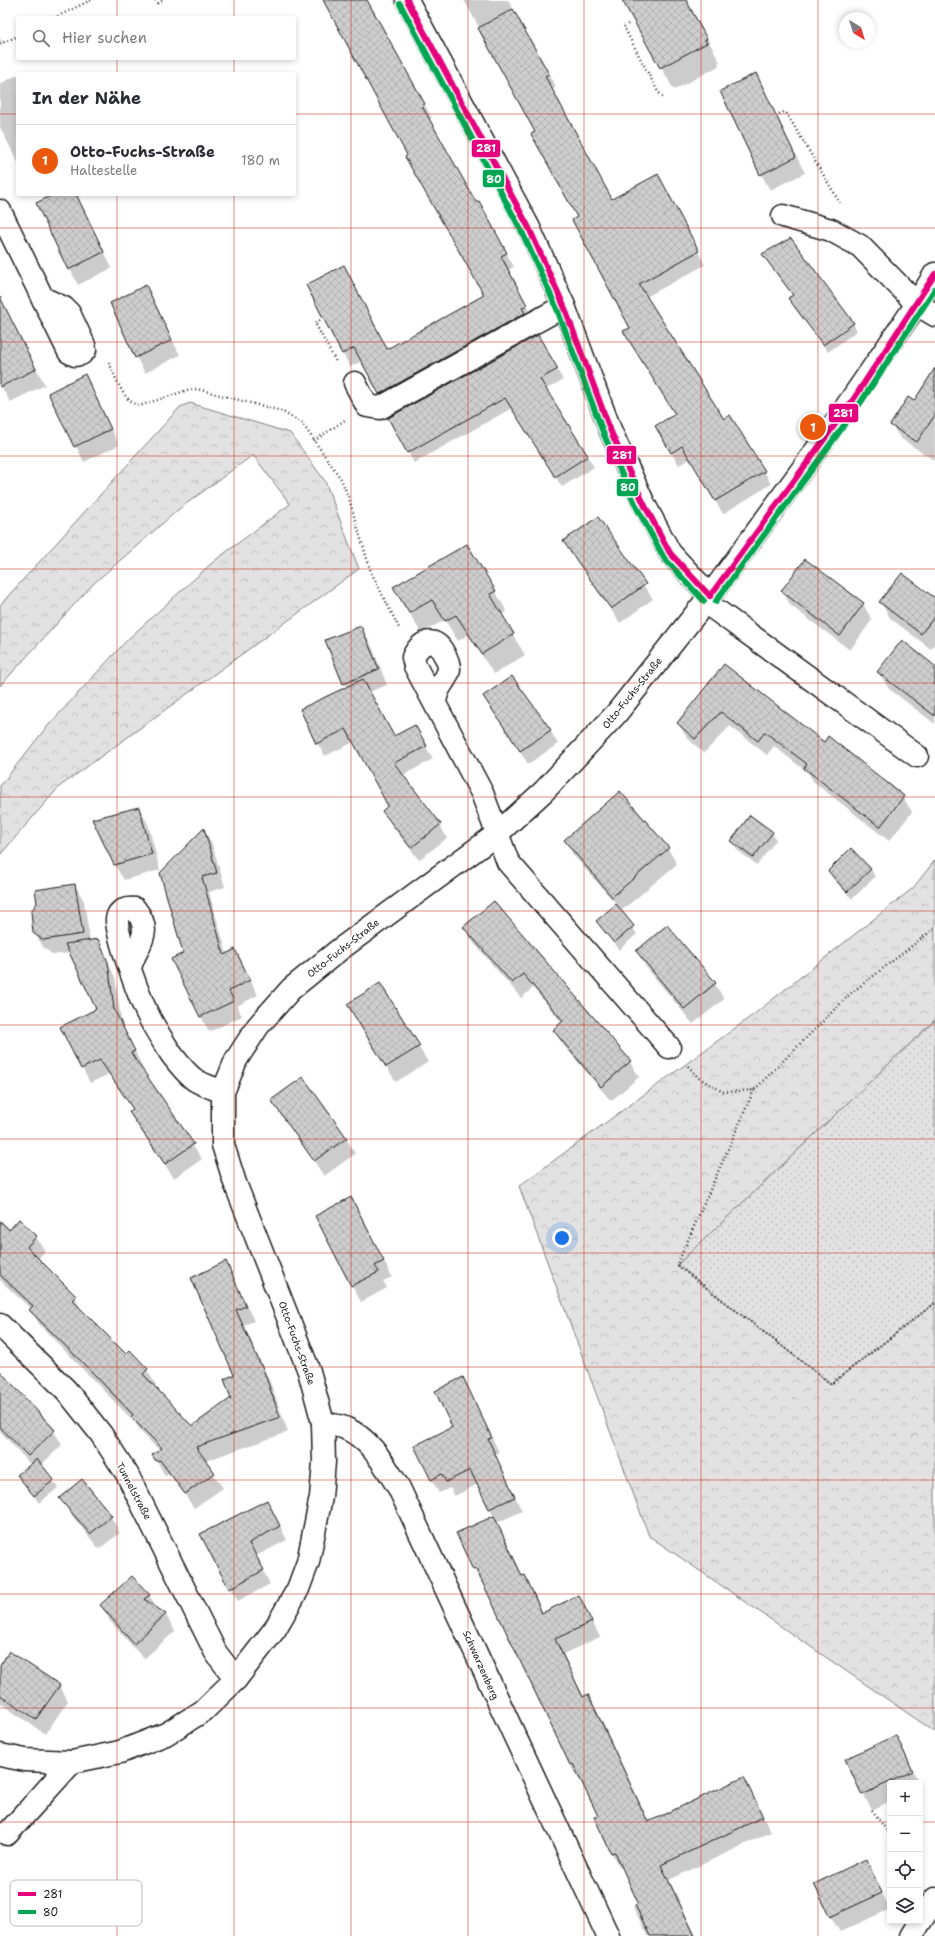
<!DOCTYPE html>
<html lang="de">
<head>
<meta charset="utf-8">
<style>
  body { margin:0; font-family:"Shantell Sans",sans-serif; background:#f7f7f7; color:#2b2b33 }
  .controls { position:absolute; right:12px; bottom:12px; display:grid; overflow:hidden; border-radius:4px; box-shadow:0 2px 6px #0003 }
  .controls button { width:36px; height:36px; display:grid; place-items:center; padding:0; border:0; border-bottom:1px solid #e1e1e2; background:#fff; color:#2b2b33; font:20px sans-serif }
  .compass { position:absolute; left:839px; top:12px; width:36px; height:36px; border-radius:50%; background:#fff; box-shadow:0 2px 6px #0003; rotate:142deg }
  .you { position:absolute; left:562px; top:1238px; width:14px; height:14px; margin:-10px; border:3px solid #fff; border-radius:50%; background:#1a73e8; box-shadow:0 0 0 6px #1a73e833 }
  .badge { display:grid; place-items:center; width:26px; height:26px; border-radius:50%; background:#ea580c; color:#fff; font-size:13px; font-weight:700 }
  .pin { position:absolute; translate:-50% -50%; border:2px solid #fff; box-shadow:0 1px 4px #0006 }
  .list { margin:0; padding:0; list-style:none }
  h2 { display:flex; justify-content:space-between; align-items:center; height:52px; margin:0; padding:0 16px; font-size:17px }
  h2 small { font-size:13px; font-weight:400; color:#7c7c81 }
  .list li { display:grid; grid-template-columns:26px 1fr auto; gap:12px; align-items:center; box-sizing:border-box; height:72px; padding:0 16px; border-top:1px solid #e1e1e2 }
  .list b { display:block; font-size:15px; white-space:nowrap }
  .list p { margin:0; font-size:13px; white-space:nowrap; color:#7c7c81 }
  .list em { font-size:13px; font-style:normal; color:#7c7c81 }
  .icon { flex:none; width:22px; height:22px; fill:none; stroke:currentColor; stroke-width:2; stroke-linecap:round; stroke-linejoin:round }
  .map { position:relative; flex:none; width:935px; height:1936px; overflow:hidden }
  .search { position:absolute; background:#fff; box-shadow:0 2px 6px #0003; left:16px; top:16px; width:280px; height:44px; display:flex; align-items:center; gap:10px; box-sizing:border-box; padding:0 14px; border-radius:4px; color:#7c7c81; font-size:15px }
  .panel { position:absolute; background:#fff; box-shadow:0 2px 6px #0003; left:16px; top:72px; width:280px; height:124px; border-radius:4px }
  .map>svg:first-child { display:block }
  .grass { fill:url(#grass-dots); stroke:#7f7f7f }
  .forest { fill:url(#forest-crowns); stroke:#7f7f7f }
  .shadow { fill:#0003 }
  .building { fill:url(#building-cross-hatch); stroke:#1c1c1c }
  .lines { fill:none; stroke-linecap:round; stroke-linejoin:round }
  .minor-casing { stroke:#1c1c1c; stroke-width:25 }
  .path { stroke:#1c1c1c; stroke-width:2.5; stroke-dasharray:1 3; stroke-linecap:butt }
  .minor { stroke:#fff; stroke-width:22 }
  .bus-1-casing { stroke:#fff; stroke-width:9 }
  .bus-2-casing { stroke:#fff; stroke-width:9 }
  .bus-1 { stroke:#e5007d; stroke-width:6 }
  .bus-2 { stroke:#00a651; stroke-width:6 }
  .grid { fill:none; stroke:#c8321e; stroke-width:1; stroke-opacity:0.55 }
  .labels { text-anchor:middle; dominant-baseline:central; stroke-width:3.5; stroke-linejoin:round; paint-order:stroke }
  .street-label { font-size:10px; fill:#1c1c1c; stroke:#fff }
  .key { fill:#fff; stroke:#bbb; stroke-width:1 }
  .key-label { font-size:11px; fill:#1c1c1c }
  .line-badge { stroke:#fff; stroke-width:1.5 }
  .badge-label { font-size:11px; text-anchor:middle; font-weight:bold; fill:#fff }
</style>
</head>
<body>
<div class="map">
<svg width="935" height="1936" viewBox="0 0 935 1936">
  <defs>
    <pattern id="grass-dots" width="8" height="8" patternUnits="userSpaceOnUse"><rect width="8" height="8" fill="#e2e2e2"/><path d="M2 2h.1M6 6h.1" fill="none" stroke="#c1c1c1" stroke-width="1.8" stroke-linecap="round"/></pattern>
    <pattern id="forest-crowns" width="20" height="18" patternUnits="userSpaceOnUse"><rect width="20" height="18" fill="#e2e2e2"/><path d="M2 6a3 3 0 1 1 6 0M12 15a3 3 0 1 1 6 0" fill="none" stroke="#c1c1c1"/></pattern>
    <pattern id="building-cross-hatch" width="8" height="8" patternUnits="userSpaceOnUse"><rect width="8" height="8" fill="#cecece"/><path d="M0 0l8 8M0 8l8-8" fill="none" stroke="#b0b0b0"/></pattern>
  </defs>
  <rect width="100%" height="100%" fill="#fff"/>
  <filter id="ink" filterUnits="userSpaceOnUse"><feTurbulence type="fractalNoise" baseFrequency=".025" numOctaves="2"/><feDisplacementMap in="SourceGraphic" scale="8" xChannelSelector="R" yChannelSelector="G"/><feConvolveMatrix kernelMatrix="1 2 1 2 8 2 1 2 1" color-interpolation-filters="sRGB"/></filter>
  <g filter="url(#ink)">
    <!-- grass -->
    <polygon class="grass" points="935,1020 935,1303 831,1384 677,1265"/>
    <!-- forest -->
    <g class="forest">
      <polygon points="190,403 290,433 325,481 359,569 59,787 0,855 0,786 45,729 128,639 213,562 290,504 253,455 179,509 93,584 0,686 0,605 180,407"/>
      <polygon points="935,860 935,1020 677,1265 831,1384 935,1303 935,1732 649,1536 519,1186 753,1015 913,888"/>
    </g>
    <!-- shadow -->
    <g class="shadow">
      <polygon points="324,0 367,0 432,118 429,120 476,204 486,216 514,267 508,270 534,319 387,407 362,361 350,367 343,354 344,266 388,350 486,296 406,157 409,156"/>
      <polygon points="464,0 508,0 556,87 552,90 612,200 665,188 705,265 646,297 723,420 764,471 771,484 723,514 690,459 679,465 663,439 675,414 631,328 536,132"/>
      <polygon points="623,0 686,0 720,62 718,63 719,66 674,90"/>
      <polygon points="0,37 3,44 0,45"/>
      <polygon points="17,75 18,77 18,163 0,127 0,84"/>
      <polygon points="755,75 805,173 770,190 761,174"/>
      <polygon points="56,194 76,194 112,268 78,285 37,203"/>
      <polygon points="768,262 853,323 857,331 828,352 794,306 793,296"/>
      <polygon points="146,287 180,355 145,373 136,357"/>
      <polygon points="3,304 45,385 10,402 0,384 0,305"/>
      <polygon points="538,336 563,380 545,390 594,467 562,487 512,408 414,463 389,418"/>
      <polygon points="935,370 935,461 900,438 892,425 914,403"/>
      <polygon points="84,376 119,445 84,462 49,393"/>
      <polygon points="598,518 653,599 620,623 564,541"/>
      <polygon points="805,560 863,604 872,620 850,650 791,606 782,591"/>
      <polygon points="395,588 495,591 507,612 501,615 525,655 494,674 468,635 458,641 445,620 421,633"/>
      <polygon points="935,600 935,644 931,649 890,618 881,602"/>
      <polygon points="361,627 370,642 387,685 369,692 394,737 414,726 433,759 402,776 440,825 447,838 419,860 391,824 384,811 390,807 354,742 325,756 317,743 347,688 344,683"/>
      <polygon points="724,665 824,743 903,797 912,812 889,841 814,782 808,773 774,746 767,755 730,726 704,753 687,738 678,723"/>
      <polygon points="935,667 935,724 888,688 879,672"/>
      <polygon points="484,696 550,730 558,744 528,764"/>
      <polygon points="620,793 668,849 677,864 621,911 637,934 619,950 597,921 617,905 573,855 565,840"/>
      <polygon points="139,808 148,824 160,870 124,880 114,864"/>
      <polygon points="204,830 212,844 225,887 209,892 227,954 235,951 258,995 237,1006 242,1016 209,1032 172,960 184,954"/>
      <polygon points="772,832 776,840 757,865 736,849 732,841"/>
      <polygon points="871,869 875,877 852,899 833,879 829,871"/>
      <polygon points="75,885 84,901 90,941 97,940 115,977 122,1025 142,1066 139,1067 202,1159 174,1178 138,1127 130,1112 133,1110 109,1074 90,1083 61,1027 97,1009 70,953 53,955 44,948 34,932"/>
      <polygon points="494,902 630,1062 639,1077 611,1101 563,1045 554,1030 562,1023 533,988 521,998 473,942 465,927"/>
      <polygon points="637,951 699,963 715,984 724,999 693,1024 646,967"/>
      <polygon points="380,984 428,1062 396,1082 357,1020"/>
      <polygon points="272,1101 346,1138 355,1154 324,1176"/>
      <polygon points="360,1214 392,1277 383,1281 387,1288 361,1302 316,1216"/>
      <polygon points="0,1219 11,1230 19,1221 36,1237 45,1251 38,1259 75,1296 82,1312 126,1356 130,1352 147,1370 156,1385 154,1386 192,1428 232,1399 236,1376 225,1262 254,1321 244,1325 270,1382 288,1432 205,1461 223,1488 194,1508 170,1474 165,1476 154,1455 160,1451 141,1432 136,1424 39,1324 31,1309 0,1280"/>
      <polygon points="0,1374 54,1431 62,1445 41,1465 58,1488 39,1503 18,1475 31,1465 0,1431"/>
      <polygon points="462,1378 499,1452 495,1454 522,1511 497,1523 523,1576 524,1576 533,1591 543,1613 579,1596 600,1637 563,1654 584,1698 588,1696 597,1711 649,1822 743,1778 771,1832 669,1880 696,1936 647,1936 633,1906 640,1903 623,1867 620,1868 612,1853 599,1816 581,1779 579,1780 570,1765 484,1584 483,1585 474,1570 458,1534 494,1517 478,1484 455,1496 450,1488 439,1493 431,1479 454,1428"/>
      <polygon points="82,1481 111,1517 120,1533 99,1549 70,1513 61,1498"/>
      <polygon points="274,1514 287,1540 256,1556 270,1584 238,1601 201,1535"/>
      <polygon points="149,1595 157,1609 166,1615 175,1631 144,1659 110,1621 101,1605"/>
      <polygon points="0,1668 59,1685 68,1701 45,1734 0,1703"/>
      <polygon points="896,1737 919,1783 890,1783 890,1801 872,1810 863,1794"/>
      <polygon points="865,1860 890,1909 840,1932 831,1917 820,1881"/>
    </g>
    <!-- building -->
    <g class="building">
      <polygon points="323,0 367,0 425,104 422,106 476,202 479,201 507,253 501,256 527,305 522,308 525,313 379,394 354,348 342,354 306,285 344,265 387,349 484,295 405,157 407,155"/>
      <polygon points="622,0 686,0 707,39 705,40 707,43 660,68"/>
      <polygon points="513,9 549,74 545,76 612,199 658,174 699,251 639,284 724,419 730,415 765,471 715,501 682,446 671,453 655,426 675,414 623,331 630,328 572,220 577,217 531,134 535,132 478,28"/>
      <polygon points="756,73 796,157 760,175 720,91"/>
      <polygon points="54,194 76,194 104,252 68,270 36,203"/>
      <polygon points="791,238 854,323 823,345 788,298 793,295 762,254"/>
      <polygon points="146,285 172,340 135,358 110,303"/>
      <polygon points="0,297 36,369 0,387"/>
      <polygon points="538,335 558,369 540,379 588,456 555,477 505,398 407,453 388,418"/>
      <polygon points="935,368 935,415 917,442 890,425 908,397 914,401"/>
      <polygon points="85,374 111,429 74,447 48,393"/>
      <polygon points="598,517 646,584 611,609 563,541"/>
      <polygon points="467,544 496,591 490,594 514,634 482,654 456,615 445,621 432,600 409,613 393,587"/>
      <polygon points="805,559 864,603 840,636 781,591"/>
      <polygon points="902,573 935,598 935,616 921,634 879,602"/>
      <polygon points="361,626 379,669 343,684 325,640"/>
      <polygon points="902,640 935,666 935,716 877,672"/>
      <polygon points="724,664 824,742 828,736 904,796 880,827 804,768 807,764 765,732 758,741 721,712 695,739 677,723"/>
      <polygon points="512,676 551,730 520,751 483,696"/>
      <polygon points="363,679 394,736 415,725 427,746 394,763 441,824 411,848 382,811 388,806 346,729 316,744 300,709"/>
      <polygon points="620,791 669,848 612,897 564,840"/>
      <polygon points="139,807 152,854 114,865 92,819"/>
      <polygon points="750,815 773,832 753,858 731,841"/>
      <polygon points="204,828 217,873 202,877 224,955 235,949 250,980 229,991 234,1001 200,1017 171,959 183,953 160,873"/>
      <polygon points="851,848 871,869 847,892 828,871"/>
      <polygon points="75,884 83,934 43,940 33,933 31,911 37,903 35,890"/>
      <polygon points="494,901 631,1061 601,1087 553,1030 563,1021 523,974 512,983 463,927"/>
      <polygon points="616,904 634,926 614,943 596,921"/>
      <polygon points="667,925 716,983 684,1009 636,951"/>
      <polygon points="98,939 108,962 114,1009 135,1051 131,1053 194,1144 165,1164 129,1112 133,1109 100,1060 81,1069 60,1027 96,1009 65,944"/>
      <polygon points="380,983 420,1046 386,1067 347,1004"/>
      <polygon points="303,1077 347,1138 314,1161 271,1100"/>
      <polygon points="351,1197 384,1261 375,1266 379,1272 351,1286 315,1216"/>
      <polygon points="19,1219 37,1236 27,1247 76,1296 72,1300 126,1354 130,1350 148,1369 143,1374 192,1426 231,1398 224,1379 234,1375 191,1278 226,1261 246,1306 236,1310 261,1366 262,1366 280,1417 196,1447 215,1473 185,1494 160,1460 156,1461 152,1455 162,1448 131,1417 133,1415 91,1371 29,1310 33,1306 0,1275 0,1221 9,1230"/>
      <polygon points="0,1371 55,1430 28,1456 0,1427"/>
      <polygon points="463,1377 492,1438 488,1439 515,1497 489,1509 470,1470 446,1482 442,1474 431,1480 414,1446 452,1427 435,1391"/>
      <polygon points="37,1459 54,1480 34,1496 17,1475"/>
      <polygon points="82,1479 112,1516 90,1534 59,1498"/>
      <polygon points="267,1500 280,1526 249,1543 264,1570 229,1589 200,1534"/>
      <polygon points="494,1516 522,1576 525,1575 542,1613 579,1595 592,1622 555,1639 583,1697 588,1694 648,1822 744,1777 763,1817 661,1865 695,1936 650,1936 635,1905 638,1903 615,1852 611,1853 594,1817 598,1816 573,1764 570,1765 476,1569 473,1570 456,1533"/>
      <polygon points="132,1576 150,1595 144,1599 166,1614 134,1644 100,1605"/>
      <polygon points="9,1651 60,1685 36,1719 0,1695 0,1666"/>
      <polygon points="896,1735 913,1771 862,1795 845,1759"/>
      <polygon points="866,1859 882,1893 830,1917 814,1884"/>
    </g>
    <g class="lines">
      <defs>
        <g id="minor">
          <polyline points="407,0 529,228 564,306 611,432 644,504 670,553 710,596"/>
          <polyline points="0,211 69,352 75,355 81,354 85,350 84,345 69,313 64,308 42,298"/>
          <polyline points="783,216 831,230 860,246 917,304 935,315"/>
          <polyline points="355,383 367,406 380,408 564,306"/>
          <polyline points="705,602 917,756"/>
          <path d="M435,704C436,685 447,682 449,669C449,664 447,659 444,654C435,635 421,641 413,657L415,666L482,793L508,862L669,1047"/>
          <path d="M130,968C136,944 155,934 135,909C127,908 118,910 117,919C116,935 140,999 148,1015C155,1029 164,1043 172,1055C178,1063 187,1074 195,1080C203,1085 214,1088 223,1092"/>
          <polyline points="0,1325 66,1390 101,1434 127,1474 216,1653 236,1679"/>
          <path d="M323,1423C330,1425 338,1425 345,1428C371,1439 385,1466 399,1488L608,1936"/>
          <polyline points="0,1755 25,1760 72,1762 120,1752 166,1734 203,1711 236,1679 275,1629 298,1589 308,1562 321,1497 324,1462 323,1423 309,1371 235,1183 223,1145 223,1092 236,1060 258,1026 291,989 339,950 497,834 544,791 616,714 710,596 820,445 917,304 935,274"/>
          <polyline points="7,1834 72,1762"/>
          <polyline points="911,1936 935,1899"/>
        </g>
      </defs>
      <!-- minor casing -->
      <use href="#minor" class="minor-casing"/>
      <!-- path -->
      <g class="path">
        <polyline points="155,0 158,3 163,0"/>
        <polyline points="54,18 91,0"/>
        <polyline points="628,24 624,27 658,92 665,98"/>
        <polyline points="0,44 18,36"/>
        <polyline points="779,114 784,112 787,114 840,203"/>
        <polyline points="320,320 315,323 336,362"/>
        <path d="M109,363C116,377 124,406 142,405L188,390L197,389L281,411L302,423L341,479L348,496L371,572L400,630"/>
        <polyline points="314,441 345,420"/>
        <polyline points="688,1066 699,1078 723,1092 754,1090 850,994 935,928"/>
        <polyline points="754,1090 677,1265 831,1384 935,1303"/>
        <polyline points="872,1810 890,1835"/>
      </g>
      <!-- minor -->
      <use href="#minor" class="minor"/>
      <defs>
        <g id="bus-1">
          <polyline points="407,0 529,228 564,306 611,432 644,504 670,553 710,596"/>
          <polyline points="710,596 855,397 935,274"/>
        </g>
        <g id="bus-2">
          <polyline points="400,4 522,232 557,309 604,435 637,508 664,558 704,601"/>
          <polyline points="716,601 861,402 935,289"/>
        </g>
      </defs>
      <!-- bus-1 casing -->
      <use href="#bus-1" class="bus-1-casing"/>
      <!-- bus-2 casing -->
      <use href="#bus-2" class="bus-2-casing"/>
      <!-- bus-1 -->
      <use href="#bus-1" class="bus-1"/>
      <!-- bus-2 -->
      <use href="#bus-2" class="bus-2"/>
    </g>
  </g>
  <!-- grid -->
  <path class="grid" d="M117,0V18M234,0V18M351,0V1936M468,0V1936M584,0V1936M701,0V1936M818,0V1936M117,58V74M234,58V74M0,114H18M294,114H935M117,194V1936M234,194V1936M0,228H935M0,342H935M0,456H935M0,569H935M0,683H935M0,797H935M0,911H935M0,1025H935M0,1139H935M0,1253H935M0,1367H935M0,1480H935M0,1594H935M0,1708H935M0,1822H890M920,1822H935"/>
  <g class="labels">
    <!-- street labels -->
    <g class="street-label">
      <text transform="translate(632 693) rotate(-51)">Otto-Fuchs-Straße</text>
      <text transform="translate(343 948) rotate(-38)">Otto-Fuchs-Straße</text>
      <text transform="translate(297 1343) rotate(70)">Otto-Fuchs-Straße</text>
      <text transform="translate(134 1491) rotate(62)">Tunnelstraße</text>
      <text transform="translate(481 1665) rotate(66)">Schwarzenberg</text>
    </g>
  </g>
  <!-- legend -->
  <rect x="10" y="1880" width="132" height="46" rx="6" class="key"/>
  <rect x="18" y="1892" width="18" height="4" fill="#e5007d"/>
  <rect x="18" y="1910" width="18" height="4" fill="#00a651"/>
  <g class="key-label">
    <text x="43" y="1898">281</text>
    <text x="43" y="1916">80</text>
  </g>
  <g class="line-badge">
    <rect x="471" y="139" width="30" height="19" rx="4" fill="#e5007d"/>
    <rect x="482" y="169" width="23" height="19" rx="4" fill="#00a651"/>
    <rect x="828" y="403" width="31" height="20" rx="4" fill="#e5007d"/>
    <rect x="606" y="445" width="31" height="20" rx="4" fill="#e5007d"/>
    <rect x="616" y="478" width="23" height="19" rx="4" fill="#00a651"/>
  </g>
  <g class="badge-label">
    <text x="486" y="152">281</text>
    <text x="494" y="183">80</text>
    <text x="843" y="417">281</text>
    <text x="622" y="459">281</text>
    <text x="628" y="491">80</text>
  </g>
</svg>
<div class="controls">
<button>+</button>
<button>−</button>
<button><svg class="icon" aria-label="locate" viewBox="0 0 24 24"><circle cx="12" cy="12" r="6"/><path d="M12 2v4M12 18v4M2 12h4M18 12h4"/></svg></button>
<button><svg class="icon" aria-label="layers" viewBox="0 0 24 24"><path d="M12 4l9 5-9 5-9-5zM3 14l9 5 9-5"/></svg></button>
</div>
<svg class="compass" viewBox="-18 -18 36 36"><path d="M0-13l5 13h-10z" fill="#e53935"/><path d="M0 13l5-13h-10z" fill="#7c7c81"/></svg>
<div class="you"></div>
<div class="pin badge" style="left:813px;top:427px">1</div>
<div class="search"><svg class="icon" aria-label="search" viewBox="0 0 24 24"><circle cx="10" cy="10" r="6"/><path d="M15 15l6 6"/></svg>Hier suchen</div>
<section class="panel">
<h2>In der Nähe<small></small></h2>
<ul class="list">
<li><span class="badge">1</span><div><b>Otto-Fuchs-Straße</b><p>Haltestelle</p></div><em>180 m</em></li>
</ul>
</section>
</div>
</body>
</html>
